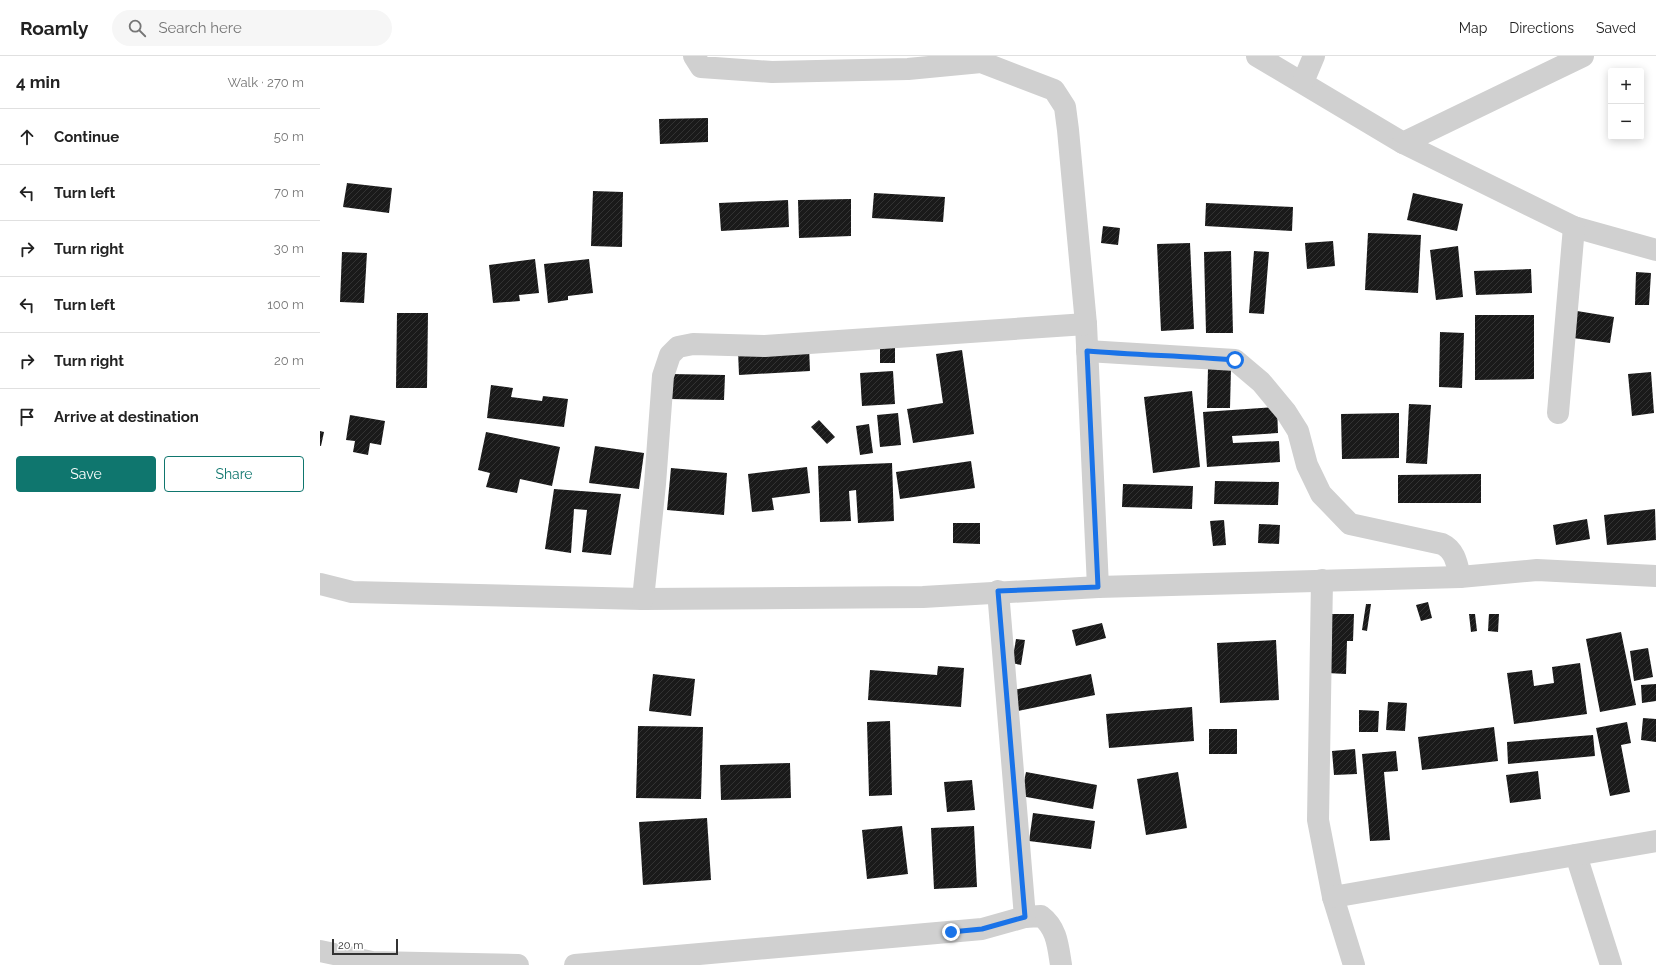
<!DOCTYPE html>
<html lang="en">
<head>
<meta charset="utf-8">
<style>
  body { margin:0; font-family:Raleway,sans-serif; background:#f6f6f6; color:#222 }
  .controls { position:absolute; right:12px; top:12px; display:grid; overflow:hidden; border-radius:4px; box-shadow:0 2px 10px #0003 }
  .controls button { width:36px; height:36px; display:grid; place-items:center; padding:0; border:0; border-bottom:1px solid #e0e0e0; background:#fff; color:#222; font:20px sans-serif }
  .scale { position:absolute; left:12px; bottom:10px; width:66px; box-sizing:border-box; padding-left:4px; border:2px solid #333; border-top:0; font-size:11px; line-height:14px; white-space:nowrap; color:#333; -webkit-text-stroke:3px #fff; paint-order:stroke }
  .stop { position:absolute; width:12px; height:12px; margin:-9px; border:3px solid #1a73e8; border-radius:50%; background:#fff }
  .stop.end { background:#1a73e8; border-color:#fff; box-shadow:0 1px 4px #0008 }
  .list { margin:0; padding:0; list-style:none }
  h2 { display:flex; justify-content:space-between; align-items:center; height:52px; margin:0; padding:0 16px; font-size:17px }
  h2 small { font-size:13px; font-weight:400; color:#767676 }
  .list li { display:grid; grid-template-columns:26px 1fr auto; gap:12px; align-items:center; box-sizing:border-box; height:56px; padding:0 16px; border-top:1px solid #e0e0e0 }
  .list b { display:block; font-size:15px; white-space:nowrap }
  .list em { font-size:13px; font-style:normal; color:#767676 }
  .actions { display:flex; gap:8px; padding:12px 16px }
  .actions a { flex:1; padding:9px 0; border:1px solid #0f766e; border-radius:4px; text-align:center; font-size:14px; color:#0f766e }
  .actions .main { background:#0f766e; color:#fff }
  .icon { flex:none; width:22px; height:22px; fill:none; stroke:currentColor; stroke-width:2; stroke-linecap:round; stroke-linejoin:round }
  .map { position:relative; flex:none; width:1336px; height:909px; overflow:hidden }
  header { display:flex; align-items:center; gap:24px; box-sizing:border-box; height:56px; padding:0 20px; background:#fff; border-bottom:1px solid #e0e0e0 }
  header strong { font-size:19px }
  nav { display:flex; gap:22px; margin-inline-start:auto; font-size:14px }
  .search { width:280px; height:36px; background:#f6f6f6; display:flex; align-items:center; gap:10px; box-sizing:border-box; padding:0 14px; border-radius:22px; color:#767676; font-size:15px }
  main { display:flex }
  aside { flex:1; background:#fff }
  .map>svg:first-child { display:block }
  .building { fill:url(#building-hatch) }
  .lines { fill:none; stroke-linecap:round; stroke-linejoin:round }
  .street { stroke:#d0d0d0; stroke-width:22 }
  .route { stroke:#1a73e8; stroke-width:5 }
</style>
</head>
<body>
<header>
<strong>Roamly</strong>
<div class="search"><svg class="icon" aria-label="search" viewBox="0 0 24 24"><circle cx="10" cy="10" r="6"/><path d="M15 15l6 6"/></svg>Search here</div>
<nav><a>Map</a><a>Directions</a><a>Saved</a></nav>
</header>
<main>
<aside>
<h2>4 min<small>Walk · 270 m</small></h2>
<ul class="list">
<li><svg class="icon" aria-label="ahead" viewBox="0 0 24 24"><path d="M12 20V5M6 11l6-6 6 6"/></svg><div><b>Continue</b></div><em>50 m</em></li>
<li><svg class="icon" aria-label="left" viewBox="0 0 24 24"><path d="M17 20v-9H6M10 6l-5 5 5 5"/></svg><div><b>Turn left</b></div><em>70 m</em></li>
<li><svg class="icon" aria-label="right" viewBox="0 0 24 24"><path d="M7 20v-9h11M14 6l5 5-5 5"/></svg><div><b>Turn right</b></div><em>30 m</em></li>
<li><svg class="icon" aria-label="left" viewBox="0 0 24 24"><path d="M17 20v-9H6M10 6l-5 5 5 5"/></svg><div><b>Turn left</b></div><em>100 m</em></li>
<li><svg class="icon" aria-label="right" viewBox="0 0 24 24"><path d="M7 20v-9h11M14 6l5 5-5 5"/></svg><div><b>Turn right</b></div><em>20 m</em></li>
<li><svg class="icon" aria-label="arrive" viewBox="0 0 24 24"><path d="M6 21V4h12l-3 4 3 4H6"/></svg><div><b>Arrive at destination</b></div></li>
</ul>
<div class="actions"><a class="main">Save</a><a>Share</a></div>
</aside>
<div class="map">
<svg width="1336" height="909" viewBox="0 0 1336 909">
  <defs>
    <pattern id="building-hatch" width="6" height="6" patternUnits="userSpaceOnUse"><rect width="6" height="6" fill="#1a1a1a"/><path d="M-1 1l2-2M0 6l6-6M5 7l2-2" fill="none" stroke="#333"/></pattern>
  </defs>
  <rect width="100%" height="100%" fill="#fff"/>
  <!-- building -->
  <g class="building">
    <polygon points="388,62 388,86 340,88 339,63"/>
    <polygon points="27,127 72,132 69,157 23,151"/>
    <polygon points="273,135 303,136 302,191 271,190"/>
    <polygon points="554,137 625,141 623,166 552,162"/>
    <polygon points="1093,137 1143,148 1137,175 1087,164"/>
    <polygon points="531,143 531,180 479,182 478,144"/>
    <polygon points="468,144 469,171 401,175 399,147"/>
    <polygon points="886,147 973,151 972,175 885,170"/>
    <polygon points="783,170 800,172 798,189 781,187"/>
    <polygon points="1048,177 1101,179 1098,237 1045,234"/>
    <polygon points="1013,185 1015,210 987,213 985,187"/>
    <polygon points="870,187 874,273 841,275 837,188"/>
    <polygon points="1138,190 1143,241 1116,244 1110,194"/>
    <polygon points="911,195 913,277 886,277 884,196"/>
    <polygon points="934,195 949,196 944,258 929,257"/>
    <polygon points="22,196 47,197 44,247 20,246"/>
    <polygon points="215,203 219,237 199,239 200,245 173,247 169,209"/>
    <polygon points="269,203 273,237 248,240 248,244 228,247 224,208"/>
    <polygon points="1211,213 1212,237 1156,239 1154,215"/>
    <polygon points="1316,216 1331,217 1329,249 1315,249"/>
    <polygon points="1257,255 1294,261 1290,287 1253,282"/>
    <polygon points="77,257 108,257 107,332 76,332"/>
    <polygon points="1155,259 1214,259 1214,323 1155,324"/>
    <polygon points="1120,276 1144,277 1142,332 1119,331"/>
    <rect x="560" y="288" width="15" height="19"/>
    <polygon points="489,291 490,315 419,319 418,295"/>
    <polygon points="642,294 654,378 593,387 587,353 623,347 616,298"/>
    <polygon points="888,312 911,312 910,352 887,352"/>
    <polygon points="573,315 575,348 542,350 540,317"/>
    <polygon points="1331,316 1334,357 1312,360 1308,318"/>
    <polygon points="351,318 405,319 404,344 350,343"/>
    <polygon points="171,329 193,332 191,341 222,345 223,340 248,343 244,371 167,362"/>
    <polygon points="872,335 880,411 833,417 824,341"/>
    <polygon points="1089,348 1111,349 1107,408 1086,407"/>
    <polygon points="957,351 958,377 912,380 913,387 959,385 960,406 887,411 883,356"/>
    <polygon points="578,357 581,389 560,391 557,359"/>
    <polygon points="1079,357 1079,402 1022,403 1021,358"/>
    <polygon points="30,359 65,365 61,389 50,387 48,399 33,396 35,385 26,384"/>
    <polygon points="499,364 515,381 507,388 491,371"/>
    <polygon points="549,368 553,397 540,399 536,370"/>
    <polygon points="0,375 4,376 1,390 0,390"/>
    <polygon points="166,376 240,391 232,430 200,423 197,437 166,431 170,417 158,414"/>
    <polygon points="275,390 324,397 319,433 269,427"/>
    <polygon points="651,405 655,432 580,443 576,416"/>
    <polygon points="572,407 574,465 538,467 536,434 529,435 531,465 500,466 498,410"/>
    <polygon points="487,411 490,437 452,442 454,454 432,456 428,418"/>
    <polygon points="351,412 407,417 404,459 347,454"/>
    <polygon points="1161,418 1161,447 1078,447 1078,419"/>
    <polygon points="895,425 959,426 958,449 894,448"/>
    <polygon points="803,428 873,430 872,453 802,451"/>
    <polygon points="234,433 301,438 291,499 262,496 267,454 254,453 251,497 225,493"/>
    <polygon points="1335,453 1336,484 1287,489 1284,459"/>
    <polygon points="1267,463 1270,483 1236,489 1233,469"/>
    <polygon points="904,464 906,489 893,490 890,465"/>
    <polygon points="633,467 660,467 660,488 633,487"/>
    <polygon points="939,468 960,469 959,488 938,487"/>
    <polygon points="1108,546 1112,562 1101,565 1096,549"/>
    <polygon points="1046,548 1051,548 1047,575 1042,574"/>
    <polygon points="1010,558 1034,558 1033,585 1027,585 1026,618 1007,617"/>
    <polygon points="1149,558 1155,558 1157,575 1151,576"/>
    <polygon points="1169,558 1179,558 1178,576 1168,575"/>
    <polygon points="782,567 786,582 756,590 752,574"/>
    <polygon points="1301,576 1316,649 1280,656 1266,583"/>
    <polygon points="696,583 705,584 701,609 692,607"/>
    <polygon points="956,584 959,644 900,647 897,587"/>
    <polygon points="1328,592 1333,621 1314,625 1310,595"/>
    <polygon points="1260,607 1267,658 1194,668 1187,617 1212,614 1214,630 1234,627 1232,611"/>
    <polygon points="618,610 644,612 641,651 548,644 550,614 617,619"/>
    <polygon points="333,618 375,623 371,660 329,655"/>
    <polygon points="771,618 775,639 698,655 694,634"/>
    <polygon points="1336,628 1336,645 1322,647 1321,629"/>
    <polygon points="1068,646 1087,647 1085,675 1066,674"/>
    <polygon points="872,651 874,685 789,692 786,658"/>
    <polygon points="1039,654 1059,655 1058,676 1039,676"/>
    <polygon points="1323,662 1336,663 1336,686 1321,684"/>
    <polygon points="570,665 572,739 549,740 547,666"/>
    <polygon points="1307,666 1311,687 1301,689 1310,736 1290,740 1276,672"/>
    <polygon points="318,670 383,671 381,743 316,742"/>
    <polygon points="1174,671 1178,705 1102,714 1098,681"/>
    <rect x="889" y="673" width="28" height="25"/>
    <polygon points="1273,679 1275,700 1188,708 1187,686"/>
    <polygon points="1035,693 1037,718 1014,719 1012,695"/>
    <polygon points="1076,695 1078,715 1064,716 1070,784 1050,785 1042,698"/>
    <polygon points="470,707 471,742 401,744 400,709"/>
    <polygon points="1218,715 1221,743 1190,747 1186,719"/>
    <polygon points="706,716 777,729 773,753 701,740"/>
    <polygon points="858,716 867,772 826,779 817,723"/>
    <polygon points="652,724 655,754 627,756 624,726"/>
    <polygon points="713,757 775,765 771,793 709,785"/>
    <polygon points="387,762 391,824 323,829 319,766"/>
    <polygon points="582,770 588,818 547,823 542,774"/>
    <polygon points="654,770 657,831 614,833 611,772"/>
  </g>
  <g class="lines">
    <!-- street -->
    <g class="street">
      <polyline points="374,0 381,11 452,16 588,13 661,6 734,34 745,51 748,74 766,268 778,531"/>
      <polyline points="937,0 1083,87"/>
      <polyline points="1263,0 1083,87 1254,171 1336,194"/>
      <polyline points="983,26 994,0"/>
      <path d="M767,295L915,304L941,326L966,356L978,375L987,409L1001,438L1030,468L1122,488C1135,494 1137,508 1140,521"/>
      <polyline points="1238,357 1254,171"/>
      <polyline points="1002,524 998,764 1013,841 1034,909"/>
      <polyline points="0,528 32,536 323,543 603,541 778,531 1140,521 1217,514 1336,520"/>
      <polyline points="323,543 335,428 343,320 350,299 358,291 373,288 445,290 766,268"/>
      <polyline points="1256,799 1291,909"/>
      <polyline points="1013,841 1336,785"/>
      <path d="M705,861L721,860C737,872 738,890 741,909"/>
      <polyline points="0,895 52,906 198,909"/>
      <polyline points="255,909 662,873 705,861 678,535"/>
    </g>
  </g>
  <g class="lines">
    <!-- route -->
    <path class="route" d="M631,876L662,873L705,861L678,535L778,531L767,295C816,299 866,300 915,304"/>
  </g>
</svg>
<div class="controls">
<button>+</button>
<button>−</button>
</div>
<div class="scale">20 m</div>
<div class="stop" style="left:915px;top:304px"></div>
<div class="stop end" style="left:631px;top:876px"></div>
</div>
</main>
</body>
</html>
